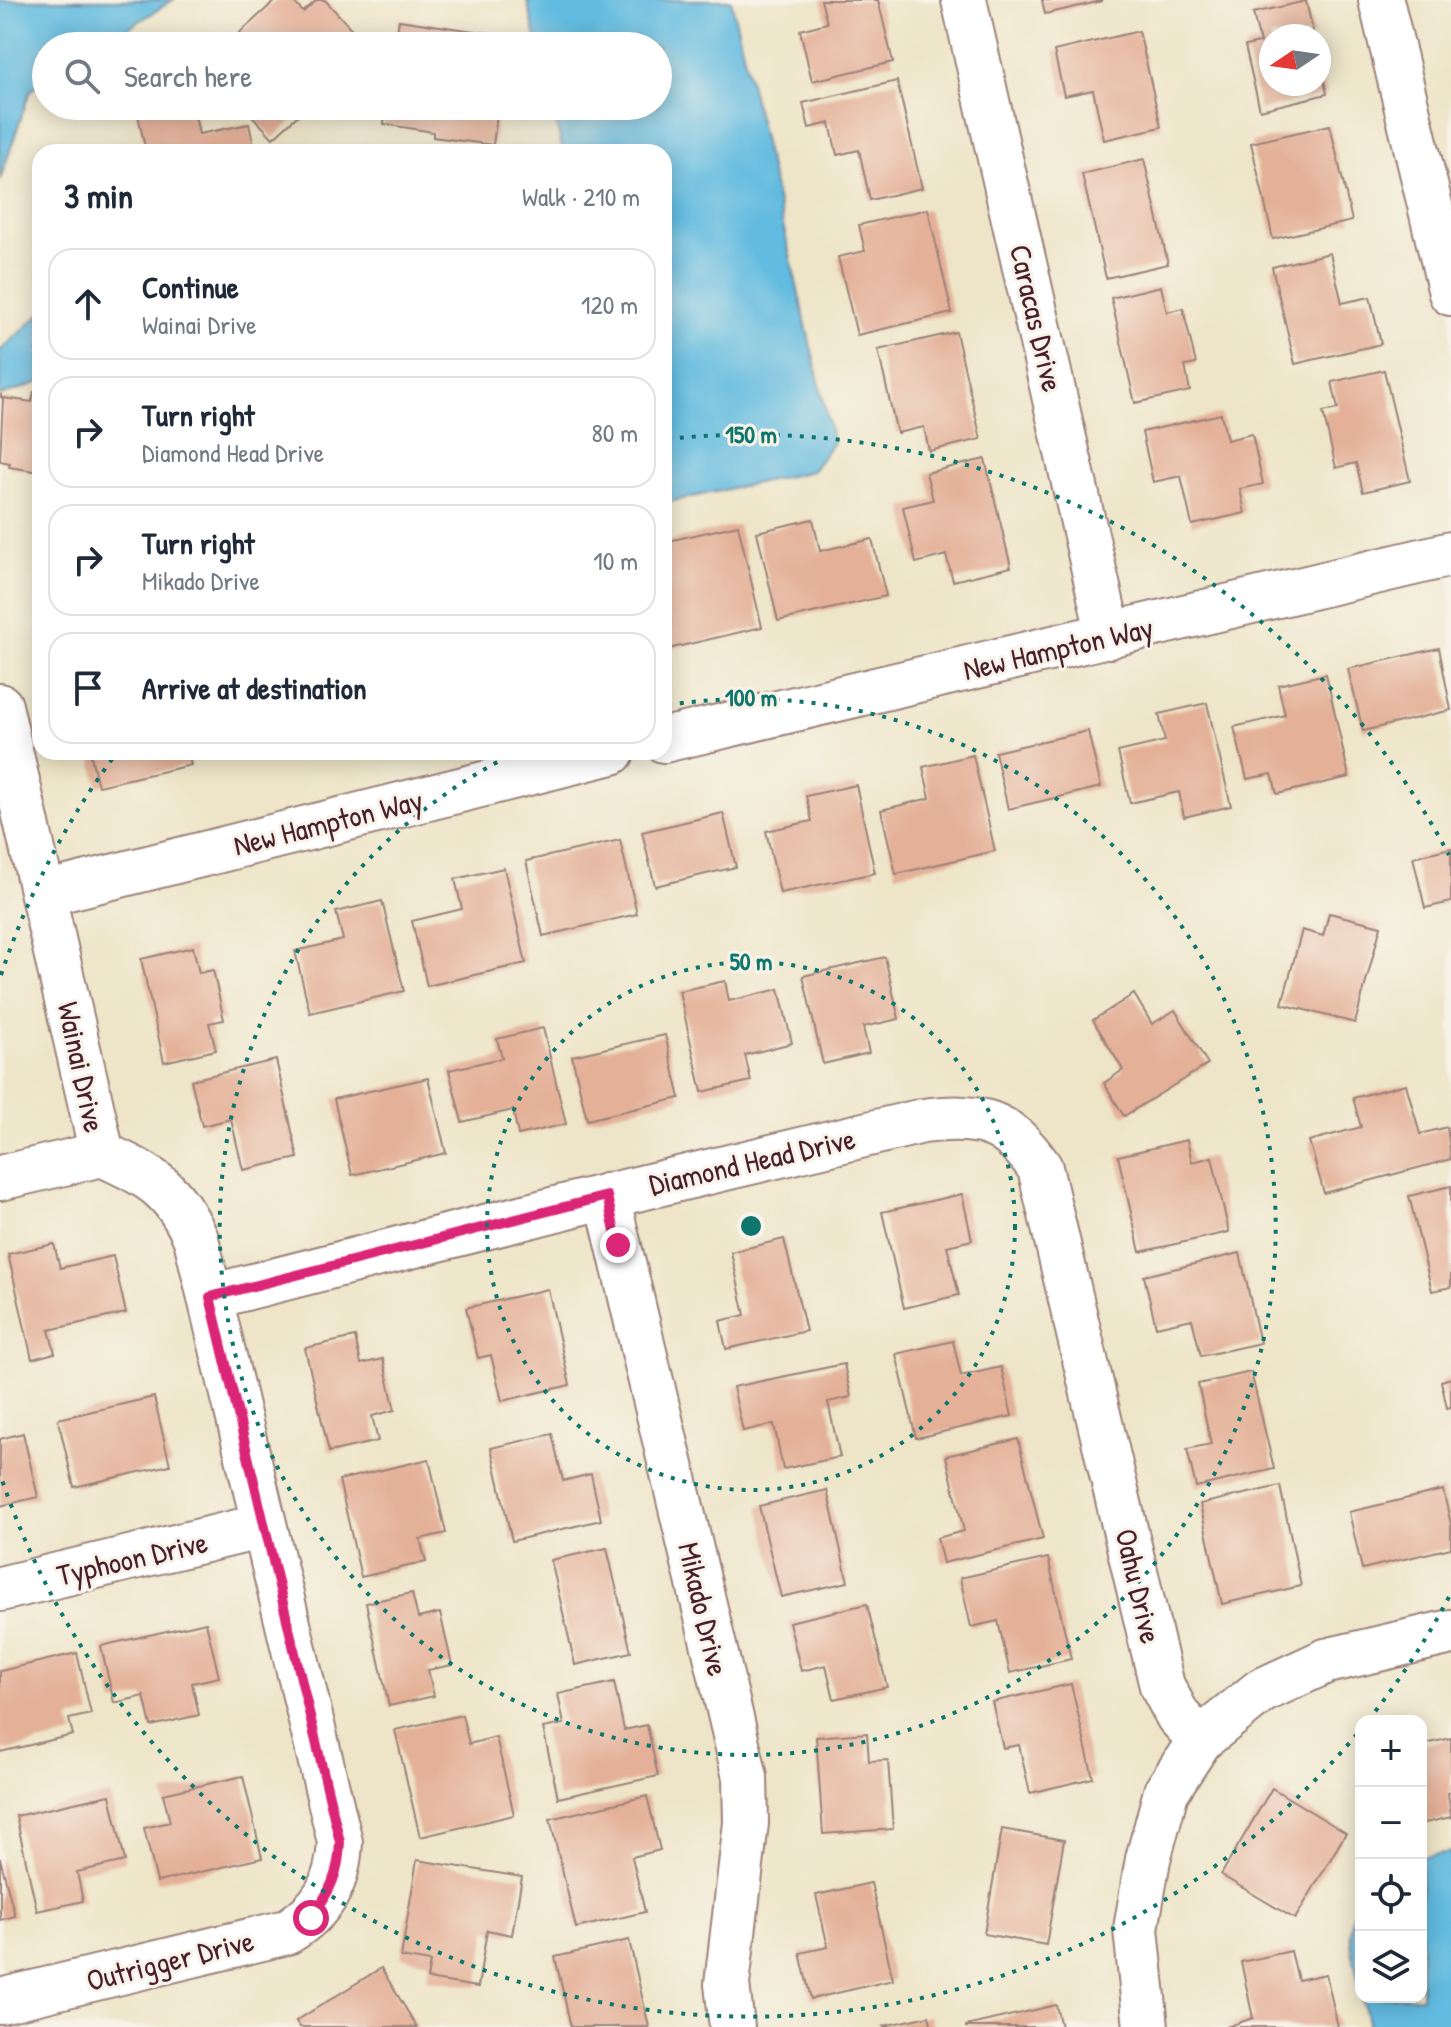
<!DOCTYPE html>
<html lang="en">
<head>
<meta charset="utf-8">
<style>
  body { margin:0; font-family:"Patrick Hand",sans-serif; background:#f2f2f3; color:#1f2937 }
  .controls { position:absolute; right:24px; bottom:24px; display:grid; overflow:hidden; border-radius:16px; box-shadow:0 4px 20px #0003 }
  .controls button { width:72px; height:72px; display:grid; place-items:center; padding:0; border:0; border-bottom:2px solid #e0e1e3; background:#fff; color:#1f2937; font:40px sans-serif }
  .compass { position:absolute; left:1259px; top:24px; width:72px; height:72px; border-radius:50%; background:#fff; box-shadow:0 4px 20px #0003; rotate:257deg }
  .stop { position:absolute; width:24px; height:24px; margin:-18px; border:6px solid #db2777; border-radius:50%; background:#fff }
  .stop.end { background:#db2777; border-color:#fff; box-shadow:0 2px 8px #0008 }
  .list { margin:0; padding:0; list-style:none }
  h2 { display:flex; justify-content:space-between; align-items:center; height:104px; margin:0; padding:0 32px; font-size:34px }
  h2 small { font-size:26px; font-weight:400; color:#747a83 }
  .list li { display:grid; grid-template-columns:52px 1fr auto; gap:24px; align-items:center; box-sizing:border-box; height:112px; margin:0 16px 16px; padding:0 16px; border:2px solid #e0e1e3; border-radius:24px }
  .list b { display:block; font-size:30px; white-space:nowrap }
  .list p { margin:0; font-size:26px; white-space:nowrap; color:#747a83 }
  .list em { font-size:26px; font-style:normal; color:#747a83 }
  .icon { flex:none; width:44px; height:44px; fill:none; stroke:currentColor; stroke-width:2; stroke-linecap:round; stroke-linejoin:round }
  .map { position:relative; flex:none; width:1451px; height:2027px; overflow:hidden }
  .search { position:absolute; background:#fff; box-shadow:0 4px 20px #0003; left:32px; top:32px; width:640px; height:88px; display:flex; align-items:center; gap:20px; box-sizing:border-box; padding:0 28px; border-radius:44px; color:#747a83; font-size:30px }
  .panel { position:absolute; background:#fff; box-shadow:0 4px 20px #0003; left:32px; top:144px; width:640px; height:616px; border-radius:24px }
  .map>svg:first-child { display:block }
  .water { fill:#62bbe0; stroke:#566d86; stroke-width:2 }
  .building { fill:#e4b097 }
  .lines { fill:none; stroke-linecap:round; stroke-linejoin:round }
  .minor-casing { stroke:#9c827a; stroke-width:48 }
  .path { stroke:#9c827a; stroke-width:5; stroke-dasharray:2 6; stroke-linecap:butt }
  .minor { stroke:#fff; stroke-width:44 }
  .route { stroke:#db2777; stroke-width:10 }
  .ring { fill:none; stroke:#0f766e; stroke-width:4; stroke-dasharray:4 8 }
  .labels { text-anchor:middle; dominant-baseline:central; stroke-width:6; stroke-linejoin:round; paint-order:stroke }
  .street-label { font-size:30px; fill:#4a1f2b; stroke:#f7f3e8 }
  .centre { fill:#0f766e; stroke:#f7f3e8; stroke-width:4 }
  .ring-label { font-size:24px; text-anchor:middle; font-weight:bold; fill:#0f766e; stroke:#f7f3e8; stroke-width:6; stroke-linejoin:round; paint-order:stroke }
</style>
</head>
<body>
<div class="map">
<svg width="1451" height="2027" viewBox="0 0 1451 2027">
  <rect width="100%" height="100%" fill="#f7f3e8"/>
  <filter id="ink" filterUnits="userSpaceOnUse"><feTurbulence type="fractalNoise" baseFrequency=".0125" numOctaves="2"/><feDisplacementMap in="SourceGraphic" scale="16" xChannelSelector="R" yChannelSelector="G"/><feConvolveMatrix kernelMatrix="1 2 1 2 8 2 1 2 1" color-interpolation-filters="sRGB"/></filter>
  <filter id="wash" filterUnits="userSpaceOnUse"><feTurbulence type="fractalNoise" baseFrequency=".006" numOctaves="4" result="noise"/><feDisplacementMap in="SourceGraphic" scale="32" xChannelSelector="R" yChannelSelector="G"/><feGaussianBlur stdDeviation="1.8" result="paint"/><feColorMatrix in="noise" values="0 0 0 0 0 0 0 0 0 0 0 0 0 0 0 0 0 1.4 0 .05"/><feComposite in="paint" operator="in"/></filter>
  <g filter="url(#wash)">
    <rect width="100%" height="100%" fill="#eee5c8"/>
    <!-- water -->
    <g class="water">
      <polygon points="0,0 173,0 100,46 46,46 46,80 30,91 0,180"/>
      <polygon points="527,0 731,0 833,442 812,471 664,503 664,152 563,152 552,106 658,106 658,46 538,46"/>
      <polygon points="40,314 40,382 0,396 0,351"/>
      <polygon points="1451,1852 1451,2027 1369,2027 1362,1997 1421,1997 1421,1857"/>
      <path d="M1361,1893V1991C1353,1956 1342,1926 1361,1893Z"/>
    </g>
    <g id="blocks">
      <!-- building -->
      <g class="building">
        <polygon points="276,0 292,0 303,12 317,0 325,0 367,46 225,46"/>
        <polygon points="821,0 878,0 893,62 812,81 800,30 827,23"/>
        <polygon points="1042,0 1102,0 1102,1 1045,14"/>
        <polygon points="1306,1 1314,36 1271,36 1271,84 1319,84 1320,64 1327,94 1260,110 1245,46 1260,43 1253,13"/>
        <polygon points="399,20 508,36 507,46 395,46"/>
        <polygon points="1139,31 1161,127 1104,140 1093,90 1064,96 1054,51"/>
        <polygon points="897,81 922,188 870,200 859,150 837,155 830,123 809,128 803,103"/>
        <polygon points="136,106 193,106 199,134 249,124 255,152 146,152"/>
        <polygon points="243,106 308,106 273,138"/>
        <polygon points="386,106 498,106 493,145 433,137 433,132 384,124"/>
        <polygon points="1330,125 1352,221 1273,239 1251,143"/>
        <polygon points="1144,159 1168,264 1106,278 1082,174"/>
        <polygon points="928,209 952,313 857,335 838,257 865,251 859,225"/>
        <polygon points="1330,253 1342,303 1370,297 1381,344 1295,364 1272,267"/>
        <polygon points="1161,286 1167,312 1183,308 1196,364 1185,366 1190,391 1135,403 1111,298"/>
        <polygon points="956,332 981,439 929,451 924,427 897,433 878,350"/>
        <polygon points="1384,370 1410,481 1363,492 1356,463 1336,468 1323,412 1338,409 1332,382"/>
        <polygon points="34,392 40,393 40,472 9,467 10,463 0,461 3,398 32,402"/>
        <polygon points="1221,414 1227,440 1252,434 1263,484 1240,489 1245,513 1192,525 1181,476 1153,482 1142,432"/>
        <polygon points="985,459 1011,567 953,581 946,555 916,563 903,507 933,500 926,473"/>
        <polygon points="813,519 820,551 872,539 886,596 778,621 757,532"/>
        <polygon points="738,525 762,627 664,650 664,542"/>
        <polygon points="1439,648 1451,710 1363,731 1348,669"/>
        <polygon points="1326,674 1349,777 1277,794 1272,774 1247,779 1234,727 1285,715 1278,685"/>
        <polygon points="1207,703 1231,806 1184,817 1179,792 1130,803 1118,752 1165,741 1159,714"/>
        <polygon points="1088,731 1101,787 1008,809 995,752"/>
        <polygon points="90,752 188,752 191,765 98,786"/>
        <polygon points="973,755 995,851 896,874 881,810 930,798 923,767"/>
        <polygon points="856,785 875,873 780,893 766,831 812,821 806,796"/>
        <polygon points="723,813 736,867 655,886 642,832"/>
        <polygon points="620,840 637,914 543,936 526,861"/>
        <polygon points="1451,848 1451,902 1425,908 1413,857"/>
        <polygon points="504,868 526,963 427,986 412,921 462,909 455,879"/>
        <polygon points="382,901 404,991 310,1013 295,951 343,940 336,912"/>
        <polygon points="1329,913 1381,926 1355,1023 1282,1004 1302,930 1323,936"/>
        <polygon points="193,947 199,973 213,970 224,1020 209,1023 216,1050 164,1062 141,959"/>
        <polygon points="885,957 899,1019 863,1027 869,1053 823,1064 803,976"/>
        <polygon points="725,981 729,1001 779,989 792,1043 745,1055 751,1081 702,1092 679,991"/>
        <polygon points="1134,994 1152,1024 1175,1010 1208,1064 1124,1116 1104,1083 1123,1070 1093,1020"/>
        <polygon points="543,1028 566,1124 518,1135 513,1110 462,1122 449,1070 502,1058 497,1039"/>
        <polygon points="665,1035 680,1098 587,1120 572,1056"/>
        <polygon points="276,1060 298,1158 243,1170 231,1119 202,1126 191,1080"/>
        <polygon points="428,1078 446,1153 352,1175 334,1099"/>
        <polygon points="1406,1084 1420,1134 1447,1127 1451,1159 1324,1193 1309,1141 1361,1127 1353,1098"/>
        <polygon points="1187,1140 1192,1162 1212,1157 1229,1232 1140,1252 1118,1156"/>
        <polygon points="1451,1186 1451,1287 1432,1291 1409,1196"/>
        <polygon points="962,1194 972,1240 947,1246 959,1295 904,1308 882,1212"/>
        <polygon points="784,1239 806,1331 726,1349 720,1321 745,1315 731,1252"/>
        <polygon points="54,1244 60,1268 113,1256 126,1313 49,1330 55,1353 32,1359 8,1254"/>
        <polygon points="1240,1253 1260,1343 1201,1356 1192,1319 1156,1327 1144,1276"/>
        <polygon points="548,1289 570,1385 502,1401 491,1355 478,1358 466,1308"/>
        <polygon points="355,1337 361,1364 383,1359 395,1410 372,1416 378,1441 329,1452 305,1348"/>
        <polygon points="953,1341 961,1376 1001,1367 1012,1416 916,1438 896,1354"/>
        <polygon points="844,1364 851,1397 828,1402 840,1457 783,1469 774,1424 743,1431 733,1387"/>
        <polygon points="1251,1372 1274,1469 1196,1487 1187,1449 1211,1444 1198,1384"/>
        <polygon points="1451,1378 1451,1407 1447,1408 1441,1381"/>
        <polygon points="154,1397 170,1465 74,1487 58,1419"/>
        <polygon points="23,1433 38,1497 0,1506 0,1439"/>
        <polygon points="552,1434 563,1481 591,1474 601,1520 512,1541 491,1448"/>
        <polygon points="1018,1439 1043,1539 943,1563 937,1538 964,1531 946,1456"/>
        <polygon points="429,1459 446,1533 420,1539 426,1562 361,1577 339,1480"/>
        <polygon points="1280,1486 1301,1586 1222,1604 1200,1504"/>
        <polygon points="827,1490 848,1582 781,1597 759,1506"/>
        <polygon points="1443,1490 1451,1524 1451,1548 1362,1569 1349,1512"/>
        <polygon points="607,1548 631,1652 575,1665 551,1560"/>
        <polygon points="1048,1558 1071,1659 1010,1673 998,1621 971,1627 960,1578"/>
        <polygon points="412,1593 418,1618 440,1613 452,1665 428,1670 434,1696 389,1706 366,1603"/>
        <polygon points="867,1604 887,1687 834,1699 826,1665 801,1671 789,1622"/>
        <polygon points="206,1622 219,1677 192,1683 199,1715 151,1726 144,1696 114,1703 101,1646"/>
        <polygon points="77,1653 91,1714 69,1719 73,1735 0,1752 0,1671"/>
        <polygon points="614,1682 624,1730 647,1725 658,1776 558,1798 543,1728 564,1724 558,1694"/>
        <polygon points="1071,1684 1093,1778 1030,1793 1019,1745 1003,1748 992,1702"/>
        <polygon points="462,1715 469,1744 496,1737 514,1815 420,1837 395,1730"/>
        <polygon points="867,1733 869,1761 888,1760 893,1829 823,1834 816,1737"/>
        <polygon points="1451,1738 1451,1792 1448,1793 1451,1817 1421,1824 1421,1745"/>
        <polygon points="243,1776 262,1858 157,1882 144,1828 170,1822 163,1794"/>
        <polygon points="1272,1788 1346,1833 1295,1919 1221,1875"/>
        <polygon points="110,1795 125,1861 77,1872 83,1901 37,1911 16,1816"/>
        <polygon points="647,1796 660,1850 632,1857 645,1912 576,1928 550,1819"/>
        <polygon points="1002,1829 1064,1840 1046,1945 984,1934"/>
        <polygon points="0,1858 15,1916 0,1920"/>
        <polygon points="417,1860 522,1877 512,1935 487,1930 478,1987 427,1979 430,1962 401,1957"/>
        <polygon points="871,1883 893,1980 811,1999 800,1953 828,1947 816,1895"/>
        <polygon points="629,1940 649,2027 571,2027 555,1957"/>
        <polygon points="1291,1951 1298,1980 1326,1974 1338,2027 1226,2027 1253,2018 1241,1962"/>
        <polygon points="381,1968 417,2027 300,2027 296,2021"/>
        <polygon points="1056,2005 1061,2027 966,2027 966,2026"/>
        <polygon points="929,2016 932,2027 884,2027 883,2026"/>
      </g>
    </g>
  </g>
  <g filter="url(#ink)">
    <use href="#blocks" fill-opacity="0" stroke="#9c827a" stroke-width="2"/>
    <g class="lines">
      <defs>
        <g id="minor">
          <polyline points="964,0 1109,636"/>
          <polyline points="1381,0 1451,293"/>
          <path d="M0,706L102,1154C150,1176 174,1188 196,1239L340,1842C338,1884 323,1910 287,1932L0,2001"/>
          <polyline points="664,740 1451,554"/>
          <polyline points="44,894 612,752"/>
          <polyline points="0,1178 102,1154"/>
          <polyline points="607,1196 745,1777 746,1823 727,1984 732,2027"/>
          <path d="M210,1297L607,1196L923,1121C980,1114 1007,1120 1040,1168L1162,1686L1178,1716L1200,1740L1166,1792L1148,1859L1136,1929L1146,2027"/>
          <polyline points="0,1589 263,1526"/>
          <polyline points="1200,1740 1261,1691 1326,1661 1451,1632"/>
        </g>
      </defs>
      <!-- minor casing -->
      <use href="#minor" class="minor-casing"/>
      <!-- path -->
      <polyline class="path" points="0,396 2,396"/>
      <!-- minor -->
      <use href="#minor" class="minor"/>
    </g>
  </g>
  <g class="lines" filter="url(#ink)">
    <!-- route -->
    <path class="route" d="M311,1918C330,1892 339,1874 340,1842L210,1297L607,1196L618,1245"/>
  </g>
  <!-- distance rings -->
  <g class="ring">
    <circle cx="751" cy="1226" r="264"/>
    <path d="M668 705A528 528 0 1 1 515 753"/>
    <path d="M1449 1597A791 791 0 0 1 1370 1718M1357 1734A791 791 0 0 1 1 1477M1 975A791 791 0 0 1 115 755M668 439A791 791 0 0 1 1449 855"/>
  </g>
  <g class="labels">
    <!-- street labels -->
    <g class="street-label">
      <text transform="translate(1037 318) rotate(77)">Caracas Drive</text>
      <text transform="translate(1058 648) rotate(-13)">New Hampton Way</text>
      <text transform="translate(328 822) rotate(-14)">New Hampton Way</text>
      <text transform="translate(82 1067) rotate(78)">Wainai Drive</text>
      <text transform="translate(752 1161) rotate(-13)">Diamond Head Drive</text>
      <text transform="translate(132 1558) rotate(-13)">Typhoon Drive</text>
      <text transform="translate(1139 1586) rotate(77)">Oahu Drive</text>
      <text transform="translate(704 1609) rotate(77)">Mikado Drive</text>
      <text transform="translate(170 1960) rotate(-14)">Outrigger Drive</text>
    </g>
  </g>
  <circle cx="751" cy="1226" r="12" class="centre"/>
  <g class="ring-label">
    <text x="751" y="443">150 m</text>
    <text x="751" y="706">100 m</text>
    <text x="751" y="970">50 m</text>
  </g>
</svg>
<div class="controls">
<button>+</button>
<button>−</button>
<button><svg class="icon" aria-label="locate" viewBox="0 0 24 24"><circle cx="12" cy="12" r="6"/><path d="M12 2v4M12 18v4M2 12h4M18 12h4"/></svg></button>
<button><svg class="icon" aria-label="layers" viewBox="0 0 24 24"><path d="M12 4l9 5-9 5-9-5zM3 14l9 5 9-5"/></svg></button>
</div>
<svg class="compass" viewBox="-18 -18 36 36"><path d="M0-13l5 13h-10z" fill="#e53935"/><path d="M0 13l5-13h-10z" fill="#747a83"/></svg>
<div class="stop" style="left:311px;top:1918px"></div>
<div class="stop end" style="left:618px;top:1245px"></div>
<div class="search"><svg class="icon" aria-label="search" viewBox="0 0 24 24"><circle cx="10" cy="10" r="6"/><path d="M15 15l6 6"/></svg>Search here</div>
<section class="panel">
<h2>3 min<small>Walk · 210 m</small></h2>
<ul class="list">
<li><svg class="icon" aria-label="ahead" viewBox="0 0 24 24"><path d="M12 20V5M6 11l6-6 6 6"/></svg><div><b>Continue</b><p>Wainai Drive</p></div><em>120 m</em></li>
<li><svg class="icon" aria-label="right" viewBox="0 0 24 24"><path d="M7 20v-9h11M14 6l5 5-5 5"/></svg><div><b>Turn right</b><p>Diamond Head Drive</p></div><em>80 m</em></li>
<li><svg class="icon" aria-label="right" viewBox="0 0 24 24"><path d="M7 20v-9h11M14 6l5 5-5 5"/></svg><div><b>Turn right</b><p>Mikado Drive</p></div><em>10 m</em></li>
<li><svg class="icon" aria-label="arrive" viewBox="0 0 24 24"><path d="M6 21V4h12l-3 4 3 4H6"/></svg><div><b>Arrive at destination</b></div></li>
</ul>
</section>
</div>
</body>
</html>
